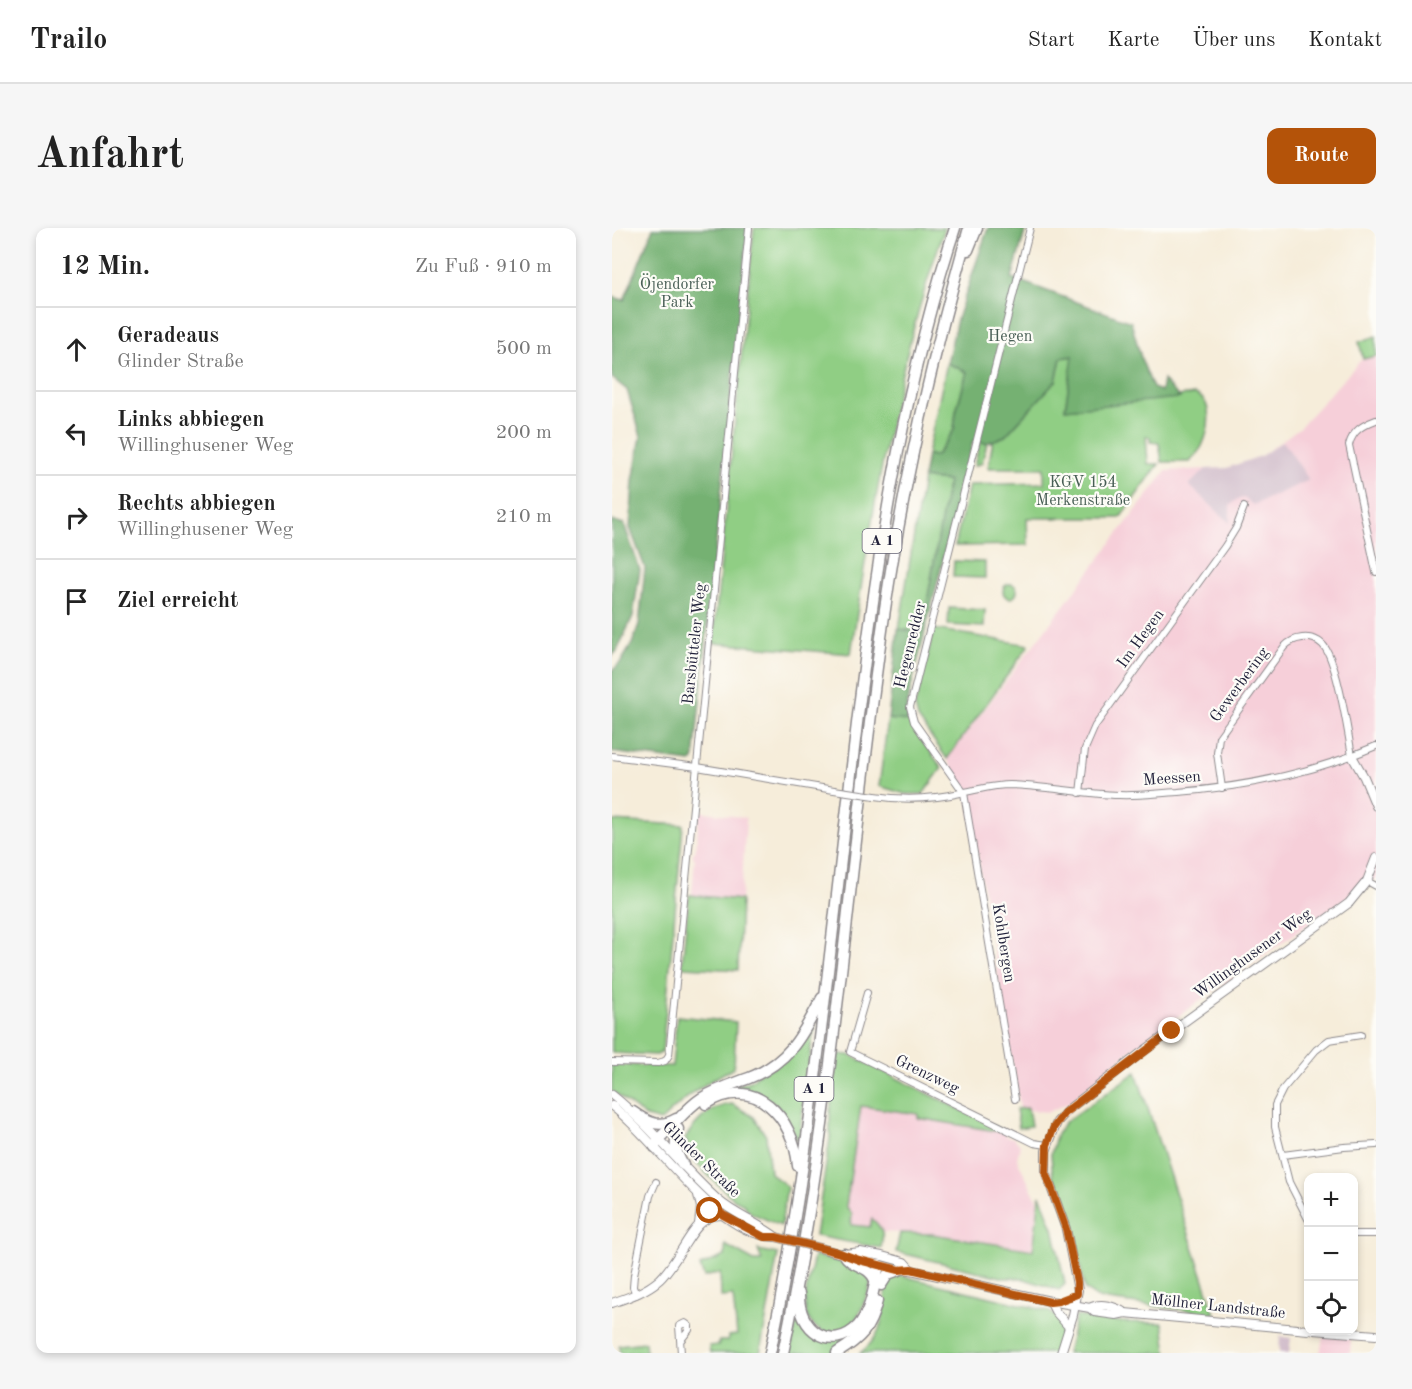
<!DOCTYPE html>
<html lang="de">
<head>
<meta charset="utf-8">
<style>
  body { margin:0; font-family:"Old Standard TT",serif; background:#f6f6f6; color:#222 }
  .controls { position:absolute; right:18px; bottom:18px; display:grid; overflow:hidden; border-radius:12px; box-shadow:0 3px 9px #0003 }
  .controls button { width:54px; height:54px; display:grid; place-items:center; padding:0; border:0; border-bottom:2px solid #e0e0e0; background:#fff; color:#222; font:30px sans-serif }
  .stop { position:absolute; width:18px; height:18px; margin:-14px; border:4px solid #b45309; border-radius:50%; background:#fff }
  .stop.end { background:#b45309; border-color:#fff; box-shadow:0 2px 6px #0008 }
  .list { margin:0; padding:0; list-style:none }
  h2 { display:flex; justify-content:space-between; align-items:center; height:78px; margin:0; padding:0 24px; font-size:26px }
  h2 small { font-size:20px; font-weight:400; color:#767676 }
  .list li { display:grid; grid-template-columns:39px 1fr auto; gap:18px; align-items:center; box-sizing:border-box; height:84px; padding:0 24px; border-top:2px solid #e0e0e0 }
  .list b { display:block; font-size:22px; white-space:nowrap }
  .list p { margin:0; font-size:20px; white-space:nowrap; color:#767676 }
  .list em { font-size:20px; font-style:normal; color:#767676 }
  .icon { flex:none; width:33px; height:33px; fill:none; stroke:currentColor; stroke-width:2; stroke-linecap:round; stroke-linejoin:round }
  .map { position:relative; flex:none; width:764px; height:1125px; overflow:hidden; border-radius:12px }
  header { display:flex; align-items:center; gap:36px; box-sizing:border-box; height:84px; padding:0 30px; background:#fff; border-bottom:2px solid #e0e0e0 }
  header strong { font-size:28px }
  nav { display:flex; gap:33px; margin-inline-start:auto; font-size:21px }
  .intro { display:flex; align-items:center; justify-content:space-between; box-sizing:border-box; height:144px; padding:0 36px }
  h1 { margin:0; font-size:42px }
  .button { padding:15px 27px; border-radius:12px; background:#b45309; color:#fff; font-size:21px; font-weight:700 }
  main { display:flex; gap:36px; padding:0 36px }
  aside { flex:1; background:#fff; border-radius:12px; box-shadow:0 3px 9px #0003 }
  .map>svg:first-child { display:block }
  .built { fill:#f6cfd9 }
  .industrial { fill:#d1bdcb }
  .green { fill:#90ce84; stroke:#597860; stroke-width:1.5 }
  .forest { fill:#74b172; stroke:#4b6a56; stroke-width:1.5 }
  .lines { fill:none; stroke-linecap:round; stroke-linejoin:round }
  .street-casing { stroke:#8c888a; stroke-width:8 }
  .secondary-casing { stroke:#8c888a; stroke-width:10 }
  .highway-casing { stroke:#8c888a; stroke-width:13 }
  .street { stroke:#fff; stroke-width:6 }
  .secondary { stroke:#fff; stroke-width:8 }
  .highway { stroke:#fff; stroke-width:10 }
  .street-bridge-casing { stroke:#8c888a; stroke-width:8; stroke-linecap:butt }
  .secondary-bridge-casing { stroke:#8c888a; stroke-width:10; stroke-linecap:butt }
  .street-bridge { stroke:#fff; stroke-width:6 }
  .secondary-bridge { stroke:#fff; stroke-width:8 }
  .route { stroke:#b45309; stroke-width:8 }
  .labels { text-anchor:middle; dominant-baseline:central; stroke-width:4.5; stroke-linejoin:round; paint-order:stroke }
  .shield { fill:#fdfcf7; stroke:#646373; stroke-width:1.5 }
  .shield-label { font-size:15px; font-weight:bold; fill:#22223b }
  .park-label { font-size:16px; fill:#485e55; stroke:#fdfcf7 }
  .street-label { font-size:16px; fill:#22223b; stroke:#fdfcf7 }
</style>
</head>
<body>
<header>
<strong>Trailo</strong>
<nav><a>Start</a><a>Karte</a><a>Über uns</a><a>Kontakt</a></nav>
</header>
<div class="intro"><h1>Anfahrt</h1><a class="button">Route</a></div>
<main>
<aside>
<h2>12 Min.<small>Zu Fuß · 910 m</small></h2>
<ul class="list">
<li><svg class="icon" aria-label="ahead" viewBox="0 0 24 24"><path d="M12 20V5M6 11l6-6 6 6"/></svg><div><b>Geradeaus</b><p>Glinder Straße</p></div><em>500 m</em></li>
<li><svg class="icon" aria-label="left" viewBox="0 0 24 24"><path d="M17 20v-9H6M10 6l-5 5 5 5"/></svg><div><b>Links abbiegen</b><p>Willinghusener Weg</p></div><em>200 m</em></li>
<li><svg class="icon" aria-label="right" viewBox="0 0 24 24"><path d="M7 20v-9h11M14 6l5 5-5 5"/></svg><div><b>Rechts abbiegen</b><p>Willinghusener Weg</p></div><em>210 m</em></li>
<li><svg class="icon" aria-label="arrive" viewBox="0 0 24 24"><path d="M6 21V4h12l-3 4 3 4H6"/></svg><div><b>Ziel erreicht</b></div></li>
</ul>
</aside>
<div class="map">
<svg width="764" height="1125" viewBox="0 0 764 1125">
  <rect width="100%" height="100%" fill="#fdfcf7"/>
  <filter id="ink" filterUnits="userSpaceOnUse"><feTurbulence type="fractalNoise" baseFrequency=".0167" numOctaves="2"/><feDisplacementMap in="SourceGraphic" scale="12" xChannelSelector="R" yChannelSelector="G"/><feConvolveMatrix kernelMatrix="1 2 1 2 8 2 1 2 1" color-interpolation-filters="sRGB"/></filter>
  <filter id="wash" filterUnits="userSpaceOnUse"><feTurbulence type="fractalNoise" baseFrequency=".008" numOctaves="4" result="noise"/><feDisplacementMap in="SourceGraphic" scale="24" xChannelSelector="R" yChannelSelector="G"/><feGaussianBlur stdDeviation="1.35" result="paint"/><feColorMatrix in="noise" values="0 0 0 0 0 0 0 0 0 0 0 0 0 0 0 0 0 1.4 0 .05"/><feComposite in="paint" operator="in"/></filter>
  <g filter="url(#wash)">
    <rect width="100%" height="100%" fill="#f6edda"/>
    <!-- built -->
    <g class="built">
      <polygon points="764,128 764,650 633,740 515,825 458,874 436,884 408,881 356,570 335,531 554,243 615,240 649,228 687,200 749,132"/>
      <polygon points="87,583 134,590 129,672 80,667 83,630 81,629 81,625 83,624 85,612"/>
      <polygon points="234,829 393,905 393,908 402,910 408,917 405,931 426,974 420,1021 322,1006 210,1002"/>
      <polygon points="739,1108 738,1125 708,1125 711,1109"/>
    </g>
    <!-- industrial -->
    <g class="industrial">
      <polygon points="671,213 697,252 641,277 632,270 625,271 618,278 618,295 577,257 594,241 615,240 649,228"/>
      <polygon points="668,1108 679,1110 677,1125 667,1125"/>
    </g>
    <!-- green -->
    <g class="green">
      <path d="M142,0H333C284,137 260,282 239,426L101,415Z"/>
      <polygon points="764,108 764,128 751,131 747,114"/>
      <path d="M462,128L453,181L583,166C603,173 597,203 590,218C587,224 582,229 578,234H550L547,215L538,214V209L534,208L536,236H547L508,290H415L416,317L343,318L357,257L432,255V240H376L381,212L393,208L444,153L449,130Z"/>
      <polygon points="335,135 355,144 344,184 342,202 324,228 315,227"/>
      <polygon points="368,214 375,215 370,235 362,238"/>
      <polygon points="311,250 336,253 310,404 287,401"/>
      <polygon points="342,333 373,334 373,350 341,349"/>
      <circle cx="398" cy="363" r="7"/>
      <polygon points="337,380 373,382 372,399 336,397"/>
      <polygon points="322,401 417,417 335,531 306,490 303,478"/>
      <polygon points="276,491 296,493 330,540 311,566 293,566 267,558"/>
      <polygon points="0,593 71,597 50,824 45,827 0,825"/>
      <polygon points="77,667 129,672 126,742 72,739 70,737"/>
      <path d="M65,788L124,794L122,840C93,854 71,871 49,893L34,889L0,863V837L60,838Z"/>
      <path d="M202,797L187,911L185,912C172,879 162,869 126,863L123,858L139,853Z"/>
      <path d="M226,826L238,827L396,905L306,890V886L249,878L234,978L240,986L239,997L258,999L260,991C271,1000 272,1006 269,1020L203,1008L218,910V884Z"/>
      <polygon points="524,844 603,1086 495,1072 486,1070 473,1061 460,1000 441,950 439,926 444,908 452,895"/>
      <path d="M120,876L142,889L154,908L158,945L175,958L169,998L139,985L130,975L122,971L102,953L83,934L73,910C85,893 98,878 120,876Z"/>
      <polygon points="416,880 419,898 407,900 404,881"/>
      <polygon points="428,967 441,1000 453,1056 447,1062 409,1050 393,1050 284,1024 288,1005 320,1006 421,1022"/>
      <polygon points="113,1017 142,1033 150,1033 146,1022 166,1026 148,1125 98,1125 97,1118 107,1117 107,1113 116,1113 116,1108 125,1107 121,1068 109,1069 108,1045 92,1049 88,1038 113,1028"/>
      <path d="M202,1028C215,1030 251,1038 257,1050C260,1056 256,1066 253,1072C250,1081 246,1089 240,1096C224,1112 198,1105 194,1083C191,1066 199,1045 202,1028Z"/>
      <path d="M281,1048H291L436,1083L448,1091L450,1101L446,1123L445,1125H248C275,1105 270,1082 276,1052Z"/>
      <polygon points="186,1088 191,1099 199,1106 247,1105 219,1125 178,1125"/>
      <polygon points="464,1088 510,1094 551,1095 555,1125 455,1125"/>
      <polygon points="33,1114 34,1124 8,1125 7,1117"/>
    </g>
    <!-- forest -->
    <g class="forest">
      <polygon points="41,0 136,0 82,532 79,534 0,524 0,443 9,434 20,416 27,396 33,340 18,300 21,253 29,208 15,162 0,150 0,69 12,72"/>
      <polygon points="376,0 414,0 400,50 519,94 530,133 541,160 549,163 551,152 568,170 453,181 461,128 449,130 444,153 393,208 375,215 361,213 295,475 296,493 276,491 286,401 310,404 336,253 311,250 315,227 324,228 342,202 344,184 355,144 335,135 345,91"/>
      <polygon points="0,293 12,296 28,342 21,388 5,423 0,428"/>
    </g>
  </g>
  <g filter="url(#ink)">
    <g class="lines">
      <defs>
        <g id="street">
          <path d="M764,192C751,197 741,202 737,217L764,344"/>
          <polyline points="0,528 85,539 222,562"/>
          <path d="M610,560L605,525L607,509L672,419C681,409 699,406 710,416C725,429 736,505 740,528"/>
          <polyline points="468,565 473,521 483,498 613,318 624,300 632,279"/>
          <path d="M263,568C294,573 323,571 353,564C369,561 382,557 398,557C434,558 470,566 507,567C526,568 546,565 566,564C634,559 701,545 764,518"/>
          <polyline points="755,653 764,658"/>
          <polyline points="255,765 238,824 422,915 435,917"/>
          <polyline points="0,834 46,835 53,833 57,827 137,0"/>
          <polyline points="403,871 352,565 302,494 298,479 418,0"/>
          <polyline points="671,927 732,919 764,917"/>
          <polyline points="696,991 677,954 663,899 663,877 671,861 704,822 717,812 749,807"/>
          <polyline points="742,1006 764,1006"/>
          <polyline points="24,1067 21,1059 22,1047 38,968 44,954"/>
          <polyline points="69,1112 77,1102 77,1098 73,1095 67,1098 69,1125"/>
        </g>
        <g id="secondary">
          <polyline points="740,528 752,549 764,578"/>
          <path d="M0,867C39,898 69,939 106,972C123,987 146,995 164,1009"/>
          <path d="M0,878C47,913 102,1007 163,1009"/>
          <polyline points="86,967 89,979 87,996"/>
          <polyline points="208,1020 287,1042 299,1042 438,1073 478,1080 482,1084 504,1087 513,1085 696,1102"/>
          <polyline points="233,1026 248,1024 270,1028 292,1034 299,1042"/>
          <polyline points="438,1073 443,1083 457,1099"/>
          <path d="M0,1075C17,1069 33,1064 47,1052C64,1037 78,1001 93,992C98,988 105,987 111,987"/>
          <path d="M478,1080C488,1074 503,1078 513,1085"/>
          <polyline points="702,1102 764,1107"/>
          <polyline points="449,1125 461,1087 466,1062 454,1001 434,945 434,923 445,894 458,880 529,825 737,675 755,653 764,630"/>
        </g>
        <g id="highway">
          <polyline points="356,22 365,0"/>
          <path d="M94,876C143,845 182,890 186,938"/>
          <path d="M21,884C35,894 47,901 64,891"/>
          <path d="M66,901C62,916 63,924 71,937"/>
          <path d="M43,919L46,911C62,898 73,881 90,870C105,861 121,856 137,850C178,834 191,806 210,770"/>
          <path d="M232,1026C239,1039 257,1037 263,1052"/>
          <polyline points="269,1057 276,1046 287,1042"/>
          <path d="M187,1066C186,1102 219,1125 246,1098C260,1082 262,1057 267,1037"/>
          <path d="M158,1125C199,928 217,728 241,529C262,350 287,171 343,0"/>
          <path d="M171,1125C223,880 237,628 273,381C292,251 321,126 357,0"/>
          <path d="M225,1125C249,1110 258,1101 265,1073"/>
        </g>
      </defs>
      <!-- street casing -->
      <use href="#street" class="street-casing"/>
      <!-- secondary casing -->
      <use href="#secondary" class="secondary-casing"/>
      <!-- highway casing -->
      <use href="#highway" class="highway-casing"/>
      <!-- street -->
      <use href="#street" class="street"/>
      <!-- secondary -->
      <use href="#secondary" class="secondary"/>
      <!-- highway -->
      <use href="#highway" class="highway"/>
      <defs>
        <polyline id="street-bridge" points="222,562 263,568"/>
        <polyline id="secondary-bridge" points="164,1009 208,1020"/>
      </defs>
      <!-- street-bridge casing -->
      <use href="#street-bridge" class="street-bridge-casing"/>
      <!-- secondary-bridge casing -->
      <use href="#secondary-bridge" class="secondary-bridge-casing"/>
      <!-- street-bridge -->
      <use href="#street-bridge" class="street-bridge"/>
      <!-- secondary-bridge -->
      <use href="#secondary-bridge" class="secondary-bridge"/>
    </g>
  </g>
  <g class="lines" filter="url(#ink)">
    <!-- route -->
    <polyline class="route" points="98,983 100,977 111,987 152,1009 164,1009 225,1024 247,1032 287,1042 299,1041 438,1074 447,1073 465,1066 465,1054 454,1001 434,945 435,917 442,899 452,885 560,803"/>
  </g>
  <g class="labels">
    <!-- shield labels -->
    <g class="shield">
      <rect x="250.5" y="301" width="39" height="24" rx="4.5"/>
      <rect x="182.5" y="849" width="39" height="24" rx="4.5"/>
    </g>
    <g class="shield-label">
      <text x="270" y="313">A 1</text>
      <text x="202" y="861">A 1</text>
    </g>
    <!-- park labels -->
    <g class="park-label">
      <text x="65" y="57">Öjendorfer<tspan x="65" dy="18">Park</tspan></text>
      <text x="398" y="109">Hegen</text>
      <text x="471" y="255">KGV 154<tspan x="471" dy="18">Merkenstraße</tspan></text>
    </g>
    <!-- street labels -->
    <g class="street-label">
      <text transform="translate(529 411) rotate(-54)">Im Hegen</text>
      <text transform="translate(83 416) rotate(-84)">Barsbütteler Weg</text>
      <text transform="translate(299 417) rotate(-76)">Hegenredder</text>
      <text transform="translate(628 457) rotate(-54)">Gewerbering</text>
      <text transform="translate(560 551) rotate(-4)">Meessen</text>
      <text transform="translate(391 715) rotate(81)">Kohlbergen</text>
      <text transform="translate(641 726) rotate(-36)">Willinghusener Weg</text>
      <text transform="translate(315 847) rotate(26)">Grenzweg</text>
      <text transform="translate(89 932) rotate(44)">Glinder Straße</text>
      <text transform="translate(606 1079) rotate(6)">Möllner Landstraße</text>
    </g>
  </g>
</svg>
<div class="controls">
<button>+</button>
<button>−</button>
<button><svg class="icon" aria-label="locate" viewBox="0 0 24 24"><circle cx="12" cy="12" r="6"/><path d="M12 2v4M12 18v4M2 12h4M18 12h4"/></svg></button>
</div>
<div class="stop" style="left:98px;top:983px"></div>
<div class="stop end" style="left:560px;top:803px"></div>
</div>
</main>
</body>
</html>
